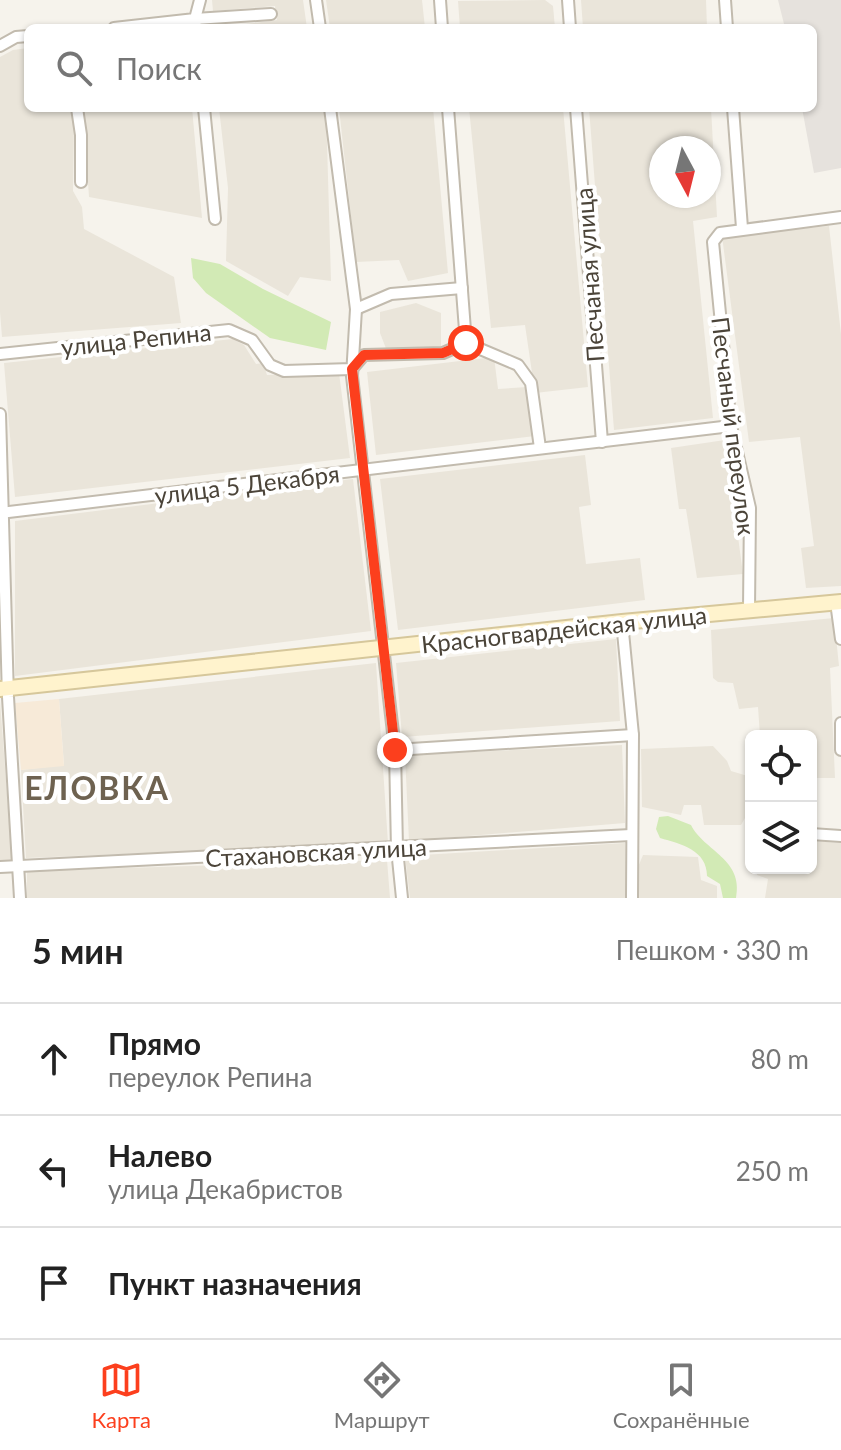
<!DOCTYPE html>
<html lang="ru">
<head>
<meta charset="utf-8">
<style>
  body { margin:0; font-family:Lato,sans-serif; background:#f2f2f2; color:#222 }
  .controls { position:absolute; right:24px; bottom:24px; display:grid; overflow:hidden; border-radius:12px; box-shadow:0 2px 6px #0004 }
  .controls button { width:72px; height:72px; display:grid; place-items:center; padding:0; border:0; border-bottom:2px solid #e0e0e0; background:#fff; color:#222; font:40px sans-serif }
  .compass { position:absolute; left:649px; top:136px; width:72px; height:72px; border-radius:50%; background:#fff; box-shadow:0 2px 6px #0004; rotate:173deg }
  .stop { position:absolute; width:24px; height:24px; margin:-18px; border:6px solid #fc3f1d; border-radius:50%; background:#fff }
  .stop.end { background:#fc3f1d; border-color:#fff; box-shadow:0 2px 8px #0008 }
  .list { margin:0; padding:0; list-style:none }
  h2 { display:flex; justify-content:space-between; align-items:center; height:104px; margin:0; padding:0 32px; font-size:34px }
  h2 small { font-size:26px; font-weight:400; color:#767676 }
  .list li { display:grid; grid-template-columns:52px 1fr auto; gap:24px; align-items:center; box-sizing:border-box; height:112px; padding:0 32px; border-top:2px solid #e0e0e0 }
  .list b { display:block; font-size:30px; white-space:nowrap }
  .list p { margin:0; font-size:26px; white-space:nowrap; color:#767676 }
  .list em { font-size:26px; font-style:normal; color:#767676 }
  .icon { flex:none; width:44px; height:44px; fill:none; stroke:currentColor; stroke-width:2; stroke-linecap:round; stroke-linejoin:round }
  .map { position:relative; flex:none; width:841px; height:898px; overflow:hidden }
  .search { position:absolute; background:#fff; box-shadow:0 2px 6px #0004; left:24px; right:24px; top:24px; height:88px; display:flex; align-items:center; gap:20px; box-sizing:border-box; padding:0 28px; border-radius:12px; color:#767676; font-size:30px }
  .sheet { height:440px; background:#fff }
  nav { display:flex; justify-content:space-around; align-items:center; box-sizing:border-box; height:112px; border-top:2px solid #e0e0e0; background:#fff; font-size:22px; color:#767676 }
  nav a { display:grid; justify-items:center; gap:4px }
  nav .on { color:#fc3f1d }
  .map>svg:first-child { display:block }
  .residential { fill:#eae5da; fill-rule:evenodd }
  .commercial { fill:#f7ead8 }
  .industrial { fill:#e6e2dd }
  .green { fill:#d2eab5 }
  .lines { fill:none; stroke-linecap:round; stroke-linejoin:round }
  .minor-casing { stroke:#c2bbae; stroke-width:14 }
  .secondary-casing { stroke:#d6c79b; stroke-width:18 }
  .minor { stroke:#fff; stroke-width:10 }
  .secondary { stroke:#fff3cd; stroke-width:14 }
  .route { stroke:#fc3f1d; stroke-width:10 }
  .labels { text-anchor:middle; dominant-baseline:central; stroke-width:8; stroke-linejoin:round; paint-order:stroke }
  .street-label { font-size:24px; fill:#4b4439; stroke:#fff }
  .district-label { font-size:32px; font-weight:bold; letter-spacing:2px; fill:#6e6250; stroke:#fff }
</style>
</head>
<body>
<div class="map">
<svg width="841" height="898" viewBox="0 0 841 898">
  <rect width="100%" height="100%" fill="#f6f3ec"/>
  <!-- residential -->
  <g class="residential">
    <polygon points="212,0 303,0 307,28 214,28 277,20 275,6 213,11"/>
    <polygon points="326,0 422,0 425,28 330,28"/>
    <polygon points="545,0 553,6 555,28 460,28 458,1"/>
    <polygon points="581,0 706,0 707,28 583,28"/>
    <polygon points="28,48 28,108 71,108 74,124 73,191 82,207 84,229 174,277 181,323 2,337 0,312 0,57 13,50"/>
    <polygon points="83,108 192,108 202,218 89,197"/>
    <polygon points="219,108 326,108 331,281 300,277 288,296 226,261 228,188"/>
    <polygon points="339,108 433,108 448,273 408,281 399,260 356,262"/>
    <polygon points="469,108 563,108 588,387 535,393 525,325 491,328"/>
    <path d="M589,108H711L717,217L693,221L713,418L614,430ZM661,148H709V196H661Z"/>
    <polygon points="829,226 841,334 841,586 806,588 801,548 814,546 800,437 749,442 722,236"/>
    <polygon points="416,303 441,313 441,347 387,351 380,333 380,312"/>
    <polygon points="233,339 244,345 256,364 263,363 267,375 339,373 350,458 15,497 4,363"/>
    <polygon points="494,357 498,389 527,387 535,436 376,455 367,372"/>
    <polygon points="725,440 743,574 697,578 686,509 679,509 671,448"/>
    <polygon points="585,455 591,505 579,507 586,564 640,558 645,600 398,630 380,479"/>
    <polygon points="353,479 371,631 15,676 15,521"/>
    <polygon points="834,618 839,666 830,668 835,778 811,778 811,736 760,736 758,707 739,709 733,683 718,682 713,678 711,630"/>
    <polygon points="616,639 620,721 402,737 396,663"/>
    <polygon points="376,663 388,843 26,858 21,770 64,765 59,699"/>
    <polygon points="0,701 12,860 0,861"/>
    <polygon points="622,745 625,823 409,841 405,755"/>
    <polygon points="713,746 727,761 731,771 751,777 751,818 745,818 741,825 704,825 701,805 684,805 681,815 642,807 641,749"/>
    <polygon points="811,841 841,843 841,898 765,898 768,879 757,875 756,868 811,868"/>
    <polygon points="625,843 626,898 410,898 405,856"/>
    <polygon points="643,855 698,857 701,880 717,886 717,898 639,898 638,867"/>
    <polygon points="387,860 390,898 27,898 27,871"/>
  </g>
  <!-- commercial -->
  <polygon class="commercial" points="59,699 64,766 21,770 15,703"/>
  <!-- industrial -->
  <polygon class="industrial" points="778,0 841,0 841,168 814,173 802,108 813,108 813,28 785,28"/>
  <!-- green -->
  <g class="green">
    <polygon points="191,258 220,264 263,289 331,322 326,350 270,338 206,293 193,278"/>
    <path d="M668,816L691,825C704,851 744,859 736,898H723L720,884L707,876C707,850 681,844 660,838L656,829L659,817Z"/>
  </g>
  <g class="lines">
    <defs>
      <g id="minor">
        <polyline points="316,0 320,28"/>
        <polyline points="440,0 442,28"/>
        <polyline points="568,0 570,28"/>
        <polyline points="725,0 727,28"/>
        <polyline points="114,28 195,19 200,0"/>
        <polyline points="196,28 195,19 271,14"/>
        <polyline points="0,46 16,37 28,36"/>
        <polyline points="77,108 81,135 81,182"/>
        <polyline points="204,108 215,219"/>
        <polyline points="330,108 356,309 352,376 395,750 397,849 402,898"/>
        <polyline points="448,108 466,343 518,365 531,383 540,448"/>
        <polyline points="576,108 602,442"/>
        <polyline points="733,108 742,228"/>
        <polyline points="356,309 391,294 462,288"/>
        <polyline points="0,354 229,330 252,340 270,365 284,371 352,369 364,355 443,353 466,343"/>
        <polyline points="0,414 8,697 20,898"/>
        <polyline points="0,513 731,426"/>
        <polyline points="836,602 841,639"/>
        <polyline points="749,609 750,508 731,426 713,242 720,233 841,217"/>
        <polyline points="622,622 633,735 632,898"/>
        <polyline points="841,723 841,750"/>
        <polyline points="395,750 633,735"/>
        <polyline points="811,834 841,836"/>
        <polyline points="0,867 631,835"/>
      </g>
      <polyline id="secondary" points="0,689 622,622 841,602"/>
    </defs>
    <!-- minor casing -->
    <use href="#minor" class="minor-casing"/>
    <!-- secondary casing -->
    <use href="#secondary" class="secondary-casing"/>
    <!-- minor -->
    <use href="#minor" class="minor"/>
    <!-- secondary -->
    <use href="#secondary" class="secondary"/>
  </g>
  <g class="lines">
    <!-- route -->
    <polyline class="route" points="395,750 352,369 364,355 443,353 466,343"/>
  </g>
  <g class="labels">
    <!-- street labels -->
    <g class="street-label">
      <text transform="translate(589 275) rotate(-94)">Песчаная улица</text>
      <text transform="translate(136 339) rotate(-6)">улица Репина</text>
      <text transform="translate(734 426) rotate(83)">Песчаный переулок</text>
      <text transform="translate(247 484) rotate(-7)">улица 5 Декабря</text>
      <text transform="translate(564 629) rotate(-6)">Красногвардейская улица</text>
      <text transform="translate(316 852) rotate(-3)">Стахановская улица</text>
    </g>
    <!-- district labels -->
    <g class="district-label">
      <text x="97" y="787">ЕЛОВКА</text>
    </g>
  </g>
</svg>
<div class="controls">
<button><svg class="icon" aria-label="locate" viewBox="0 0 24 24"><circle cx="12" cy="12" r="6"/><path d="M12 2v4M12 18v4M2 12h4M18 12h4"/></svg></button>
<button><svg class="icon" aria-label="layers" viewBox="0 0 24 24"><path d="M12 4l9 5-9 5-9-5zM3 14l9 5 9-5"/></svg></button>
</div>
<svg class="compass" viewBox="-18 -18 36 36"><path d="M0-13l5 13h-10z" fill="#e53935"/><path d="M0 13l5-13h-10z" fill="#767676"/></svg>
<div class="stop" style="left:466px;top:343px"></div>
<div class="stop end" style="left:395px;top:750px"></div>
<div class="search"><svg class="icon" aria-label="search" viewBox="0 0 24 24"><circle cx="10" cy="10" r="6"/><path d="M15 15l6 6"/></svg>Поиск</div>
</div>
<section class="sheet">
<h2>5 мин<small>Пешком · 330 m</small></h2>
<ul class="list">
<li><svg class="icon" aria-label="ahead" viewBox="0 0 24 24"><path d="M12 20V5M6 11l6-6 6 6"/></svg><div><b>Прямо</b><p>переулок Репина</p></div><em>80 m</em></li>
<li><svg class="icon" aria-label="left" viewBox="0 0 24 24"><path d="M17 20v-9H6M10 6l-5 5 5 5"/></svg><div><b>Налево</b><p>улица Декабристов</p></div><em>250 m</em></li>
<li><svg class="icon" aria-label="arrive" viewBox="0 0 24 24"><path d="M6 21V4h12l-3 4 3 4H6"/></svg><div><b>Пункт назначения</b></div></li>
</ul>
</section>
<nav>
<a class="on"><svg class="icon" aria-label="map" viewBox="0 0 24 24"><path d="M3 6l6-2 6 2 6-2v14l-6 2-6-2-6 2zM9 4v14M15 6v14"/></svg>Карта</a>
<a><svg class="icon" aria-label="directions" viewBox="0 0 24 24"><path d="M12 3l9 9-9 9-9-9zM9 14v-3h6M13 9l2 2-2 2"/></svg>Маршрут</a>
<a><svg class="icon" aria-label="saved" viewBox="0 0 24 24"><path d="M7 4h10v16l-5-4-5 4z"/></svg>Сохранённые</a>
</nav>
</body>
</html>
